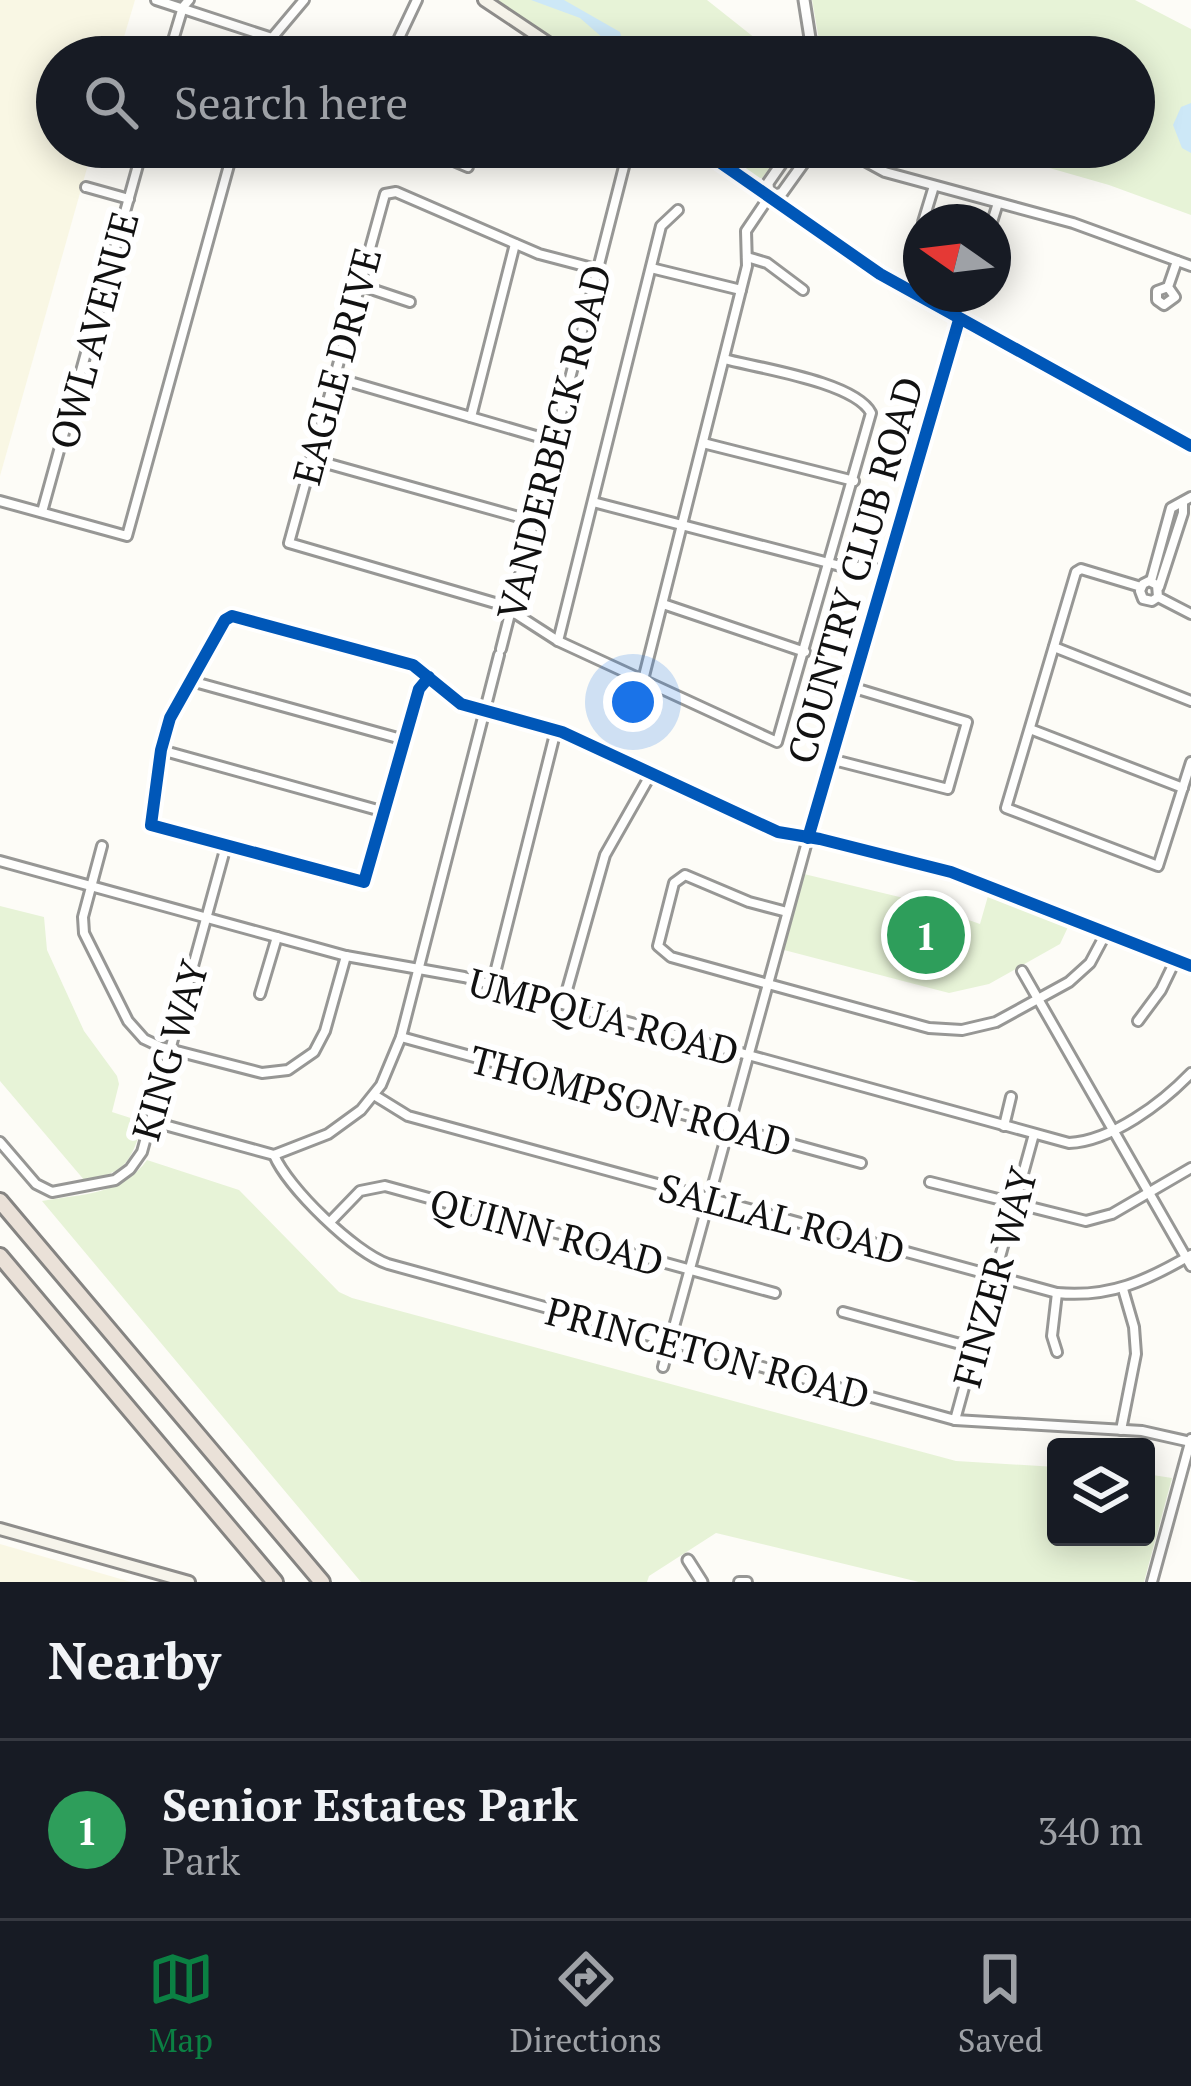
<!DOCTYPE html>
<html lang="en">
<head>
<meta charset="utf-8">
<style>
  body { margin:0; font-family:"PT Serif",serif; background:#20242c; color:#f1f3f6 }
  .controls { position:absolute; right:36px; bottom:36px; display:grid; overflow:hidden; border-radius:12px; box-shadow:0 6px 30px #0003 }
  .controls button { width:108px; height:108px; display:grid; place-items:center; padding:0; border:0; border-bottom:3px solid #363941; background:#171b24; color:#f1f3f6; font:60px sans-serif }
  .compass { position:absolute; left:903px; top:204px; width:108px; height:108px; border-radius:50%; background:#171b24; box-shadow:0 6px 30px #0003; rotate:284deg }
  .you { position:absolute; left:633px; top:702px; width:42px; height:42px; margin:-30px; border:9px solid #fff; border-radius:50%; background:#1a73e8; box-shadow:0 0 0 18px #1a73e833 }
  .badge { display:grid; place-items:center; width:78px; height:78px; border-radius:50%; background:#0b8043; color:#fff; font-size:39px; font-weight:700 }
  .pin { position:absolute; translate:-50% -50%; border:6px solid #fff; box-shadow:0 3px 12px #0006 }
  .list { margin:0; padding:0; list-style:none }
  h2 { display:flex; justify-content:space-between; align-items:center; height:156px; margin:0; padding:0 48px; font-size:51px }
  h2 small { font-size:39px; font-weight:400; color:#9ea1a6 }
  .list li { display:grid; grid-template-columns:78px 1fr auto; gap:36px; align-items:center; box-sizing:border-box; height:180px; padding:0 48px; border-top:3px solid #363941 }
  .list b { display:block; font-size:45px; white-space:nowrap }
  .list p { margin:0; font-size:39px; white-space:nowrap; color:#9ea1a6 }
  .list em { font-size:39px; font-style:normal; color:#9ea1a6 }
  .icon { flex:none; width:66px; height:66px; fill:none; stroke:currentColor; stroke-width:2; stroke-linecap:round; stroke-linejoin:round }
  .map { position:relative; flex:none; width:1191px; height:1582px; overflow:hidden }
  .search { position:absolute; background:#171b24; box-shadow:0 6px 30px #0003; left:36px; right:36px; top:36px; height:132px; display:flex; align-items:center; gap:30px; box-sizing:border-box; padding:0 42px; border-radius:66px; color:#9ea1a6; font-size:45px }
  .sheet { height:336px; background:#171b24 }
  nav { display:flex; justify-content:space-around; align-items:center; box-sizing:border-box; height:168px; border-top:3px solid #363941; background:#171b24; font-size:33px; color:#9ea1a6 }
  nav a { display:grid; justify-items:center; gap:6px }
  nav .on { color:#0b8043 }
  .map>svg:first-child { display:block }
  .farmland { fill:#f9f7e4 }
  .green { fill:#e7f3d7 }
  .water { fill:#cde8f7 }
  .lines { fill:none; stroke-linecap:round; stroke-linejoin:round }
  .minor-casing { stroke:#979795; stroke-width:14 }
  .tertiary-casing { stroke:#979795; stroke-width:15 }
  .secondary-casing { stroke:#8e8d8b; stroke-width:16 }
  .motorway-casing { stroke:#858482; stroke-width:20 }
  .minor { stroke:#fffffe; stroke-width:8 }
  .tertiary { stroke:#fffffe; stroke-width:9 }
  .secondary { stroke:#f6f4eb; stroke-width:10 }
  .motorway { stroke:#eae1d8; stroke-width:14 }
  .cycleway-casing { stroke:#fff; stroke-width:20 }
  .cycleway { stroke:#0057b8; stroke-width:12 }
  .labels { text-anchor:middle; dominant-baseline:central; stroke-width:12; stroke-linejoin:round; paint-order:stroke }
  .street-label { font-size:39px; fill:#111; stroke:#fff }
</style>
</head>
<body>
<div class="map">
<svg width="1191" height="1582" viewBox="0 0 1191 1582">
  <rect width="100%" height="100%" fill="#fdfcf7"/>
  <!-- farmland -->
  <g class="farmland">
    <polygon points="0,0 135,0 118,57 57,57 57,147 93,147 0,476"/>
    <polygon points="0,1544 131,1582 0,1582"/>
  </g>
  <!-- green -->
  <g class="green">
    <polygon points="495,0 707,0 779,57 579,57"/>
    <polygon points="812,0 1135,0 1191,29 1191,215 1109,185 1018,159 996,147 1134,147 1134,57 822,57"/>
    <polygon points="712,147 786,147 762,178 756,178"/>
    <polygon points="804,874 912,900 980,924 988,896 1068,927 1060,944 989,984 949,993 784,950"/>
    <path d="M0,906L44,917L47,950L84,1031L117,1076L119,1084L112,1112L143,1122C131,1162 127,1172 85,1181L0,1081Z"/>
    <path d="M147,1160L239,1190L339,1292L352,1298L956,1461L1056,1467V1537H1146V1474L1172,1478L1144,1582H919L716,1533L649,1576L647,1582H361L42,1201C82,1194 122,1195 147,1160Z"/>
  </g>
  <!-- water -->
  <g class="water">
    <polygon points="531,0 564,0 620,32 624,45 611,45 580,18"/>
    <polygon points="1191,103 1191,153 1182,148 1173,125 1181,107"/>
  </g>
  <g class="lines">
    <defs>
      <g id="minor">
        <polyline points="156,0 272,38 308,57"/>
        <polyline points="168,57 183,7 189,0"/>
        <polyline points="261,57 272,38 304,0"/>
        <polyline points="390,57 417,0"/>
        <polyline points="421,147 468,167"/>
        <polyline points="839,147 885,172 1073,223 1191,266"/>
        <polyline points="86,187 129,199"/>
        <polyline points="923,222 934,186"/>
        <polyline points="992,222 998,203"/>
        <polyline points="747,257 767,263 803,290"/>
        <polyline points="651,268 741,290"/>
        <path d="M596,269L539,254L396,192L385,194L289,543L502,605L558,641L777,742L871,413C855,382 758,368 724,359"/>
        <polyline points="359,285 410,302"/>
        <polyline points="1168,287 1157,291 1157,300 1164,305 1175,297 1168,287 1177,261"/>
        <polyline points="333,377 553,441"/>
        <polyline points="471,417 515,244"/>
        <polyline points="703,443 854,481"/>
        <polyline points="311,459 533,521"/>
        <polyline points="0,501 127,536 234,147"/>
        <polyline points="593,502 848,568 868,566 885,571"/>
        <polyline points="42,512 143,147"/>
        <polyline points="1151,581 1171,508 1191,497"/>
        <polyline points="1141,587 1081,569 1076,572 1006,808 1158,866 1191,762"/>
        <polyline points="1159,587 1183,513 1183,502"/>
        <polyline points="1158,597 1157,585 1149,581 1143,584 1140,591 1143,599 1152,601 1158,597 1191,614"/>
        <polyline points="663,604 805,652"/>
        <polyline points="558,641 661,226 678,210"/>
        <polyline points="1054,647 1191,701"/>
        <polyline points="501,649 629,147"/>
        <polyline points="429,677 419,689 364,882 151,825 161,750 170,718 225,620 232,616 413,665 461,704 562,732 778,832 820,839 951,872 1191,966"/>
        <polyline points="643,680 747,266 746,231 769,197"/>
        <polyline points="191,681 405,740"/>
        <polyline points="1030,729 1183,788"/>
        <polyline points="161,750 385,812"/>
        <polyline points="830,759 948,789 967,722 851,687"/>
        <polyline points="102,846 83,917 84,933 128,1021 144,1039 161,1047 262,1073 288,1070 314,1052 325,1031 346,956"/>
        <path d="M0,861L346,956L464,977L1069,1143C1112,1141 1162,1103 1191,1073"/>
        <polyline points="787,912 749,902 685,875 674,883 658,946 671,957 768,984 929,1028 962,1030 996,1022 1069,982 1090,963 1106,933"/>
        <polyline points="1022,971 1191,1266"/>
        <polyline points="492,985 556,730"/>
        <polyline points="260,994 277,937"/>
        <polyline points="563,1004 605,855 651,774"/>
        <polyline points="1138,1021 1161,990 1175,961"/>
        <polyline points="401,1037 861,1163"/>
        <path d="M374,1095L408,1116L1057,1293C1110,1298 1146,1281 1191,1255"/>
        <polyline points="150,1121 274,1155 328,1134 361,1110 381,1085 401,1037 499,655"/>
        <polyline points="1004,1126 1011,1097"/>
        <polyline points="0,1142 36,1184 52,1192 115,1180 130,1169 142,1152 226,846"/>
        <path d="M274,1155C288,1188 354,1252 388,1264L955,1420L1142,1431L1191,1442"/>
        <polyline points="930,1182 1086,1221 1112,1214 1191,1168"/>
        <polyline points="331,1221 360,1191 385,1186 775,1293"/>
        <polyline points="843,1312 975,1348"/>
        <polyline points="1057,1352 1052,1336 1057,1293"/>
        <polyline points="663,1367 808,838"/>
        <polyline points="955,1420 1034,1134"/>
        <polyline points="1121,1430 1136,1354 1134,1327 1123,1289"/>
        <polyline points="739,1582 747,1582"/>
        <polyline points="1152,1582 1191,1439"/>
      </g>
      <g id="tertiary">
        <polyline points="804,0 813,57"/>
        <polyline points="793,147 768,183 769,197 782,193 815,147"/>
        <polyline points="808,838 959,320"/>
        <polyline points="688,1560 702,1582"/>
      </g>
      <g id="secondary">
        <polyline points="484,0 569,57"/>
        <polyline points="698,147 880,274 1191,446"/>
        <polyline points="0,1529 189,1582"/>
      </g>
      <g id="motorway">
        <polyline points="0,1201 322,1582"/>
        <polyline points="0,1256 275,1582"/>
      </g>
    </defs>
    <!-- minor casing -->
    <use href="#minor" class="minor-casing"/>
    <!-- tertiary casing -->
    <use href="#tertiary" class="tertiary-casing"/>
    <!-- secondary casing -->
    <use href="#secondary" class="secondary-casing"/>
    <!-- motorway casing -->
    <use href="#motorway" class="motorway-casing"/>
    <!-- minor -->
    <use href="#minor" class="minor"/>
    <!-- tertiary -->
    <use href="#tertiary" class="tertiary"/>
    <!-- secondary -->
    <use href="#secondary" class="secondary"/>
    <!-- motorway -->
    <use href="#motorway" class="motorway"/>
    <defs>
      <g id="cycleway">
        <polyline points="698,147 880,274 1191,446"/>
        <polyline points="429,677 419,689 364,882 151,825 161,750 170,718 225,620 232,616 413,665 461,704 562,732 778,832 820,839 951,872 1191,966"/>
        <polyline points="808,838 959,320"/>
      </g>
    </defs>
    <!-- cycleway casing -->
    <use href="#cycleway" class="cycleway-casing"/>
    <!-- cycleway -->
    <use href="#cycleway" class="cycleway"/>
  </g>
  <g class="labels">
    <!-- street labels -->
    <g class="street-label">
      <text transform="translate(93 330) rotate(-75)">OWL AVENUE</text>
      <text transform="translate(336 366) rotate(-75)">EAGLE DRIVE</text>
      <text transform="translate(553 442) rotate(-76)">VANDERBECK ROAD</text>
      <text transform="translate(854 570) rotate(-74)">COUNTRY CLUB ROAD</text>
      <text transform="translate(604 1016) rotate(15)">UMPQUA ROAD</text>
      <text transform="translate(169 1050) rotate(-74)">KING WAY</text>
      <text transform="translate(631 1100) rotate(15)">THOMPSON ROAD</text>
      <text transform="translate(782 1218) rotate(15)">SALLAL ROAD</text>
      <text transform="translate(547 1231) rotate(15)">QUINN ROAD</text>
      <text transform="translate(994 1277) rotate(-75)">FINZER WAY</text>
      <text transform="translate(708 1352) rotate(15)">PRINCETON ROAD</text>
    </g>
  </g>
</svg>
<div class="controls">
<button><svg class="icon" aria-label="layers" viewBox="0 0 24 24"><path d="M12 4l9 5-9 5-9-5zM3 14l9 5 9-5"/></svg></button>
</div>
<svg class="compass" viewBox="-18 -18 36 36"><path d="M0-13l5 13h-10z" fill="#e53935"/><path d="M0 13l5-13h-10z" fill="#9ea1a6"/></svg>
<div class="you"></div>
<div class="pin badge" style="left:926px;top:935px;background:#2e9e5b">1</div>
<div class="search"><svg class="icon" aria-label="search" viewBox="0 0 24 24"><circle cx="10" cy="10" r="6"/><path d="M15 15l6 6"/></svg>Search here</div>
</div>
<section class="sheet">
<h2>Nearby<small></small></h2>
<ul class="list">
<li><span class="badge" style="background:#2e9e5b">1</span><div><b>Senior Estates Park</b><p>Park</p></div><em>340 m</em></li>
</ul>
</section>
<nav>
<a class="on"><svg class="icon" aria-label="map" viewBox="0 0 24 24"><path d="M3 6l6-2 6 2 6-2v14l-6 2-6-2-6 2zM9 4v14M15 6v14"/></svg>Map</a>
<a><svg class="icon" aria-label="directions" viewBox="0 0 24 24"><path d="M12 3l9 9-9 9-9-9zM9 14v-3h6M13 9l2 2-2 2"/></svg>Directions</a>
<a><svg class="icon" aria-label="saved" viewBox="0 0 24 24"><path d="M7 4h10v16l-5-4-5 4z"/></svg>Saved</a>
</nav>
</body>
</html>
